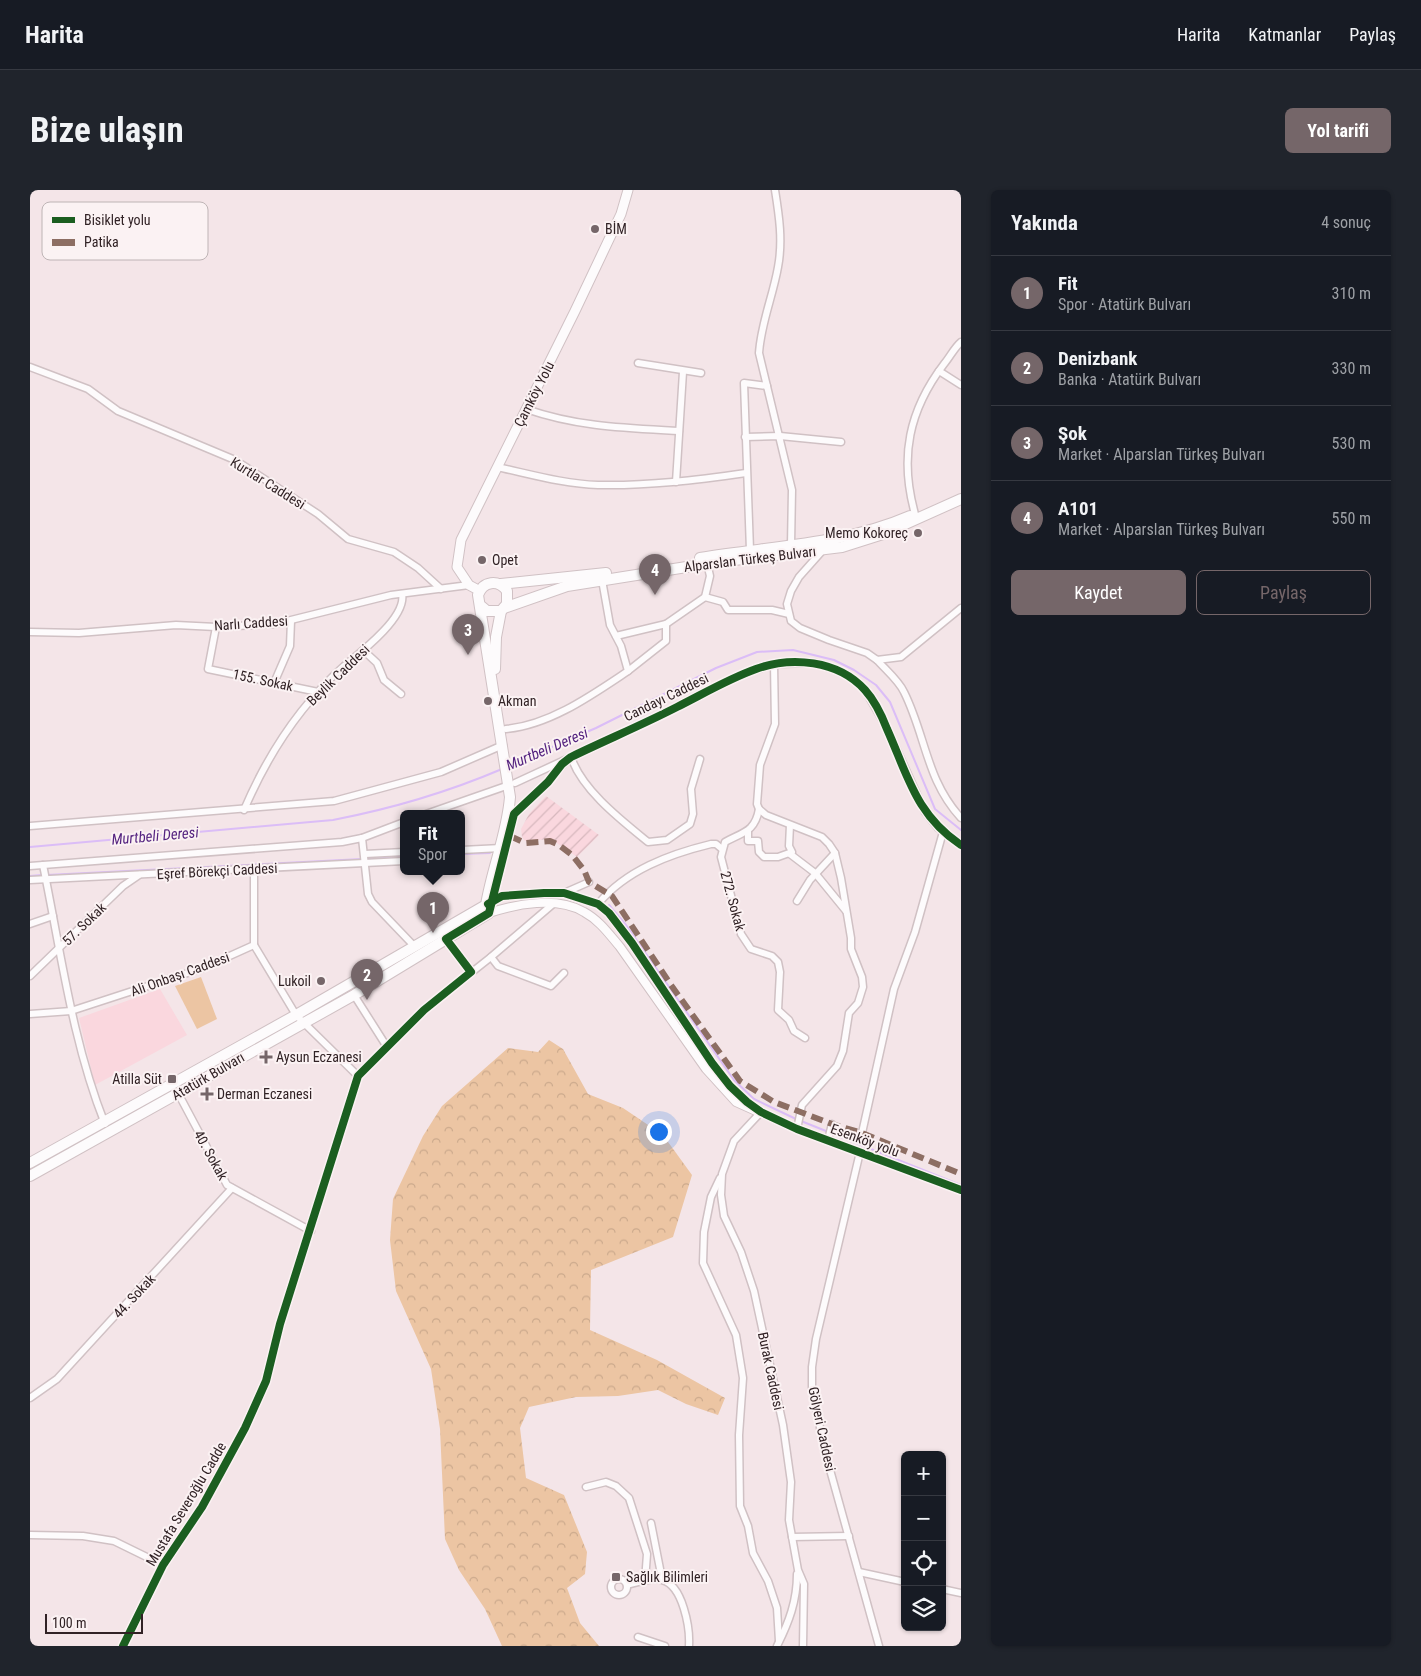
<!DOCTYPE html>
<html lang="tr">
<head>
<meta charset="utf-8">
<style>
  body { margin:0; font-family:"Roboto Condensed",sans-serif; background:#20242c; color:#f1f3f6 }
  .controls { position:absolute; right:15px; bottom:15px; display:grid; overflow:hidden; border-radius:8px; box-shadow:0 1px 4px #0004 }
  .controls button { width:45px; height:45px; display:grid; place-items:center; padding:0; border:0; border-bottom:1px solid #363941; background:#171b24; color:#f1f3f6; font:25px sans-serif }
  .scale { position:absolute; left:15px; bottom:12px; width:98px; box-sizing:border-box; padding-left:5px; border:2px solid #312225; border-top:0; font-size:14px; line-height:18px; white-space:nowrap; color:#312225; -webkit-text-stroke:4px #fbf2f3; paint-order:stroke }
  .you { position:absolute; left:628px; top:941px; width:18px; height:18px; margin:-12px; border:4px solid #fff; border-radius:50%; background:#1a73e8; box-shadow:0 0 0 8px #1a73e833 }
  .badge { display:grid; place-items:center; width:32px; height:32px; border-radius:50%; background:#756669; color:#fff; font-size:16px; font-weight:700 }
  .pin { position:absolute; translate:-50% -41px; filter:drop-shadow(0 1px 2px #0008) }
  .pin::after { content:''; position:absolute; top:26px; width:18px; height:15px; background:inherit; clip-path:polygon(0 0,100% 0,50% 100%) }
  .popup { position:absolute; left:370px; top:620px; width:65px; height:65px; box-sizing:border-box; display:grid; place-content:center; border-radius:8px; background:#171b24; filter:drop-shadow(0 1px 4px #0005); font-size:16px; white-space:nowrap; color:#9ea1a6 }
  .popup b { font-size:19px; color:#f1f3f6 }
  .popup::after { content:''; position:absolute; left:50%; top:100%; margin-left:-10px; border:10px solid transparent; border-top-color:#171b24 }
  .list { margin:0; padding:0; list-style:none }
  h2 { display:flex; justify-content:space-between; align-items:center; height:65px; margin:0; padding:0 20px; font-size:21px }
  h2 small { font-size:16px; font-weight:400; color:#9ea1a6 }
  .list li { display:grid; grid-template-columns:32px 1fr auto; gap:15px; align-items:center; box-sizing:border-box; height:75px; padding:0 20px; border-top:1px solid #363941 }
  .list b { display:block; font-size:19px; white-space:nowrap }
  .list p { margin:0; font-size:16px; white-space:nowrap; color:#9ea1a6 }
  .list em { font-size:16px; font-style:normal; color:#9ea1a6 }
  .actions { display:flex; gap:10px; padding:15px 20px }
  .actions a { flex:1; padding:11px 0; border:1px solid #756669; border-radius:8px; text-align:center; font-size:18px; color:#756669 }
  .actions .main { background:#756669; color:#fff }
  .icon { flex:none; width:28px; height:28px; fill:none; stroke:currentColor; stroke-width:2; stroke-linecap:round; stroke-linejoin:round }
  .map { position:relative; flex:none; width:931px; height:1456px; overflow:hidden; border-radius:8px }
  header { display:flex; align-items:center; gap:30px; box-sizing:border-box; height:70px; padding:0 25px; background:#171b24; border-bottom:1px solid #363941 }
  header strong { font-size:24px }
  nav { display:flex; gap:28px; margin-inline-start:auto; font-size:18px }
  .intro { display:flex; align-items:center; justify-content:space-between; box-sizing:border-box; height:120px; padding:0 30px }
  h1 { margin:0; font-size:35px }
  .button { padding:12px 22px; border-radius:8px; background:#756669; color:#fff; font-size:18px; font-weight:700 }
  main { display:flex; gap:30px; padding:0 30px }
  aside { flex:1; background:#171b24; border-radius:8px; box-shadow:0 1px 4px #0004 }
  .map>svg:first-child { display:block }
  .built { fill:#fad7de }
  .industrial { fill:url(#industrial-furrows) }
  .green { fill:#ecc5a3 }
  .forest { fill:url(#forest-crowns) }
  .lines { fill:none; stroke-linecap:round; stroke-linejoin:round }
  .stream { stroke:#dbbdf7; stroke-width:2 }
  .minor-casing { stroke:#d0c1c4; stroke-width:9 }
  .tertiary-casing { stroke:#d0c1c4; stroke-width:10 }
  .secondary-casing { stroke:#d0c1c4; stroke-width:11 }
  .primary-casing { stroke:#d0c1c4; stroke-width:12 }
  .minor { stroke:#fdfbfc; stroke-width:6 }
  .tertiary { stroke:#fdfbfc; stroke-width:8 }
  .secondary { stroke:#fdfbfc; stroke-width:9 }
  .primary { stroke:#fdfbfc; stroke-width:10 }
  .quiet { stroke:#8d6e63; stroke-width:6; stroke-dasharray:12 6; stroke-linecap:butt }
  .cycleway-casing { stroke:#fbf2f3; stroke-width:11 }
  .cycleway { stroke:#1b5e20; stroke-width:8 }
  .poi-dot { fill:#756669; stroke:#fbf2f3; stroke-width:2 }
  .labels { text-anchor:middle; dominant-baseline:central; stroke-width:4; stroke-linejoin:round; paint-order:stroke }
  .poi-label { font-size:14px; fill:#312225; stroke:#fbf2f3; text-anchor:start }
  .street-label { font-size:14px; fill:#312225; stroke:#fbf2f3 }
  .water-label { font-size:15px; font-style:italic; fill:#552480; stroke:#fbf2f3 }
  .key { fill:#fbf2f3; stroke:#beb4b5; stroke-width:1 }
  .key-label { font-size:14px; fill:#312225 }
</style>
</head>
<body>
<header>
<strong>Harita</strong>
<nav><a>Harita</a><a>Katmanlar</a><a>Paylaş</a></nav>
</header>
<div class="intro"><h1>Bize ulaşın</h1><a class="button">Yol tarifi</a></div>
<main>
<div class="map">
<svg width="931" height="1456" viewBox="0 0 931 1456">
  <defs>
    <pattern id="industrial-furrows" width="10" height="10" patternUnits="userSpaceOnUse" patternTransform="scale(1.25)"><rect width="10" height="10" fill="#fad7de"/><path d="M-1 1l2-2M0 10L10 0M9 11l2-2" fill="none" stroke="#d7b8be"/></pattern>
    <pattern id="forest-crowns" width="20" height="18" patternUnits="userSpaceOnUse" patternTransform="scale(1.25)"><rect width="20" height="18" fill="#ecc5a3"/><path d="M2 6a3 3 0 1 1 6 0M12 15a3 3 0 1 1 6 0" fill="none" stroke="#cba98c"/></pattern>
  </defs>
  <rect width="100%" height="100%" fill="#f4e5e8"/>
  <!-- built -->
  <polygon class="built" points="130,799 157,845 65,895 49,828"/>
  <!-- industrial -->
  <polygon class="industrial" points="516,606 569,645 547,667 521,649 495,651 492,647 491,639 499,624"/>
  <!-- green -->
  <polygon class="green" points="171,787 187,829 167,839 145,796"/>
  <!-- forest -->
  <polygon class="forest" points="519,850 533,859 558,904 593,918 633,945 662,985 643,1047 561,1080 560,1140 627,1170 695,1208 688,1225 656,1214 628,1200 588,1206 546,1207 499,1217 490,1238 496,1288 534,1305 557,1362 555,1384 537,1398 550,1433 569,1456 472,1456 455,1419 429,1380 415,1349 410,1239 401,1179 366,1101 360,1050 363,1009 393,946 412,916 478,858 508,862"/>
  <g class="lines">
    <!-- stream -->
    <g class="stream">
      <polyline points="478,576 566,538 686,478 727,462 763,460 804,470 824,480 846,495 860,512 905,619 931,640"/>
      <path d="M0,657L303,630C360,619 418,602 472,579"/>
      <polyline points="432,664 460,663"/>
      <polyline points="337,669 374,667"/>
      <polyline points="17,685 332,669"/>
      <polyline points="0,686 12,685"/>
      <polyline points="579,715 596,735 704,890 724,909 766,929"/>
      <polyline points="771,931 931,995"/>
    </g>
    <defs>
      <g id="minor">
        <path d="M745,0C749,25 753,51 748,77C743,106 731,133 729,163L762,300L761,355"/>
        <polyline points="608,173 671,183"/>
        <polyline points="0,177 58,199 88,221 205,270 288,324 318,349 364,362 388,378 411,399"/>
        <polyline points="909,181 931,195"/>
        <path d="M496,219C548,237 595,238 649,241"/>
        <polyline points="715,247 750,246 811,252"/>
        <path d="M467,277C500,284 534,294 568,295C618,296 667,290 716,283"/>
        <polyline points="646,292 653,182"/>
        <path d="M885,324C869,267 879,220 914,174C920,167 924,158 931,152"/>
        <polyline points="720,360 714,193 737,196"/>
        <polyline points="793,360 769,387 761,401 757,414 761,431 770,438 799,450 837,463 847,470 871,467 931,418"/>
        <polyline points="675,407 693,412 698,420 742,420 759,424"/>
        <polyline points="186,437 178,479 288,502"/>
        <polyline points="0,442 49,443 146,435 186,437 245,434 361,405 439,395"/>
        <polyline points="586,446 636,434 675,407 680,386 677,373"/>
        <polyline points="333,460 347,473 354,490 371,504"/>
        <path d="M847,470C856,480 869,491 874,502C896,546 896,590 931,628"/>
        <polyline points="744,474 745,534 730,575 727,614 729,619 736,625 792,647 799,654 805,663 811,688 821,748 821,759 832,787 833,797 828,813 819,823 813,861 807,876 772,915 767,939"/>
        <polyline points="598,481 636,451 636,434"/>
        <polyline points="244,493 260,456 261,431"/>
        <path d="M476,539C520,535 562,505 598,481L591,456L580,435L572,390"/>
        <path d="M541,567C552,600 591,630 618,652L637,650L660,634L663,624L661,599L670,569"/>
        <polyline points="485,593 634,524 713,484 744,474 786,473 806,480 823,489 835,500 857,538 895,622 908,638 931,655"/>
        <path d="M729,619C725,642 713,642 695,652L691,667L711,744L721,759L742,766L748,772L750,782L748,820L759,830L764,841L775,848"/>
        <path d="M214,620C237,566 270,515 314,476C330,463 377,427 372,404"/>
        <polyline points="396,624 479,595"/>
        <polyline points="484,624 518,592 536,571"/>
        <polyline points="0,636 304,611 411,582 473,555"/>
        <polyline points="718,641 718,651 728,651 729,662 734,667 748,667 762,662 759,656 760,635"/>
        <polyline points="332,648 338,704 342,712 385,757"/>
        <polyline points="432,660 471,658"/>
        <polyline points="335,664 374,662"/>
        <polyline points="760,664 785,683 816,721"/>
        <path d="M13,675C31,762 42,851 75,934"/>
        <polyline points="0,676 312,652 332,648 374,632"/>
        <polyline points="0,690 374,671"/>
        <polyline points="534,703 559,692"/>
        <polyline points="767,711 780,690 805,663"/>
        <path d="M568,714C596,680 640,664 681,654H686L692,659"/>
        <polyline points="0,734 23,726"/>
        <polyline points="416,749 441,782"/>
        <polyline points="224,755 266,825 328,886"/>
        <polyline points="461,767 468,776 521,796 534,783"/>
        <polyline points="0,786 93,696 109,685"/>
        <polyline points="324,805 357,857"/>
        <polyline points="0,824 41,821 173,778 224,755 224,679"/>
        <polyline points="148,903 197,995 281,1041"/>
        <polyline points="731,922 704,951 692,984 691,1005 694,1026 711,1062 724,1101 753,1235 761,1292 759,1330 768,1380 774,1394 773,1456"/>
        <polyline points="832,943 864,799 885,742 913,642"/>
        <polyline points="798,950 802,934"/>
        <polyline points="830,962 786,1149 782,1177 782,1197 787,1224 797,1269 849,1456"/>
        <polyline points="690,988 681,1007 674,1042 673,1073 706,1145 713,1188 709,1245 710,1316 718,1336 723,1363 738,1391 747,1418 749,1451"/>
        <polyline points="0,1208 27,1189 202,998"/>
        <polyline points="556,1297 576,1292 586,1296 599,1308 617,1364 615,1391"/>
        <polyline points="621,1333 632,1389"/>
        <polyline points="0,1345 53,1346 84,1351 133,1375"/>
        <polyline points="762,1347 819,1346"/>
        <polyline points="829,1382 875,1392"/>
        <circle cx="589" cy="1397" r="8"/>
        <path d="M597,1395C608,1392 622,1387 632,1390C653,1395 660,1438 659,1456"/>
        <polyline points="912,1399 931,1403"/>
        <polyline points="608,1447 635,1456"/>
        <polyline points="93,1456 133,1375 172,1317 215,1238 236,1191 250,1134 328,886 394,820 461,767 523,714"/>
        <path d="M747,1456C759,1432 767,1411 767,1384"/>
      </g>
      <g id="tertiary">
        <polyline points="460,713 472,706 514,703 534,703 568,714 579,723 602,753 682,873 700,896 717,912 731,922 767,939 931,1000"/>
        <path d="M459,723C486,714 527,706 554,722C569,730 579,744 590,757L676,879L706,912L726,921"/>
      </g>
      <polyline id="secondary" points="450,401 439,395 427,377 431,350 545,121 591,24 598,0"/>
      <g id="primary">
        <path d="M670,368C741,356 813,355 880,326"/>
        <polyline points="471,394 576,383"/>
        <polyline points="474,418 537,396 688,372 812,357 853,344 931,309"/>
        <polyline points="465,479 466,447 471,421"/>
        <path d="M0,973L266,825L456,715C462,678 477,645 480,607L448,405C453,391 468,389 477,401V414L471,421H457L450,415"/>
        <polyline points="0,986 324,805 459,723 462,709"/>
      </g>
    </defs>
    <!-- minor casing -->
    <use href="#minor" class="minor-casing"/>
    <!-- tertiary casing -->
    <use href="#tertiary" class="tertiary-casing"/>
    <!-- secondary casing -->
    <use href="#secondary" class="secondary-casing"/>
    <!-- primary casing -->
    <use href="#primary" class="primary-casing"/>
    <!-- minor -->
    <use href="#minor" class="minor"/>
    <!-- tertiary -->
    <use href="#tertiary" class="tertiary"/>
    <!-- secondary -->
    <use href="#secondary" class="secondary"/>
    <!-- primary -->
    <use href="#primary" class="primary"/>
    <!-- quiet -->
    <polyline class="quiet" points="480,646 495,653 520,651 529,655 542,665 554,680 559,692 582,706 641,795 710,891 744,912 802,934 832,943 931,984"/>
    <defs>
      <g id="cycleway">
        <polyline points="458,714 472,706 514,703 534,703 568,714 579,723 602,753 682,873 700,896 717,912 731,922 767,939 931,1000"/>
        <path d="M93,1456L133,1375L172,1317L215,1238L236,1191L250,1134L328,886L394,820L441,782L416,749L459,723L484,624L518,592L532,574L541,567C576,550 612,535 647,517C673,504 698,489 726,479C761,466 808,470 835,500C844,510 852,526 857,539C878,586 886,625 931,655"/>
      </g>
    </defs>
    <!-- cycleway casing -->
    <use href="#cycleway" class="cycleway-casing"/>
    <!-- cycleway -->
    <use href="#cycleway" class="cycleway"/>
  </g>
  <!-- markers -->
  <g class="poi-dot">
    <circle cx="565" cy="39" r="5"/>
    <circle cx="888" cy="343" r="5"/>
    <circle cx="452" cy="370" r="5"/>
    <circle cx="458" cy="511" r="5"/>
    <circle cx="291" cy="791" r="5"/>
    <path d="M233.5 859.5h5v5h5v5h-5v5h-5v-5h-5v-5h5z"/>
    <rect x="137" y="884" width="10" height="10" rx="2.5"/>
    <path d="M174.5 896.5h5v5h5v5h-5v5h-5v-5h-5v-5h5z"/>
    <rect x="581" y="1382" width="10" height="10" rx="2.5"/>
  </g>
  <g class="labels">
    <!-- poi labels -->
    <g class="poi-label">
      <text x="575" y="39">BİM</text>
      <text x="878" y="343" text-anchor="end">Memo Kokoreç</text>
      <text x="462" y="370">Opet</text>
      <text x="468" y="511">Akman</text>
      <text x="281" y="791" text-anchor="end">Lukoil</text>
      <text x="246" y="867">Aysun Eczanesi</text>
      <text x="132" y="889" text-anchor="end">Atilla Süt</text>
      <text x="187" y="904">Derman Eczanesi</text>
      <text x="596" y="1387">Sağlık Bilimleri</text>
    </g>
    <!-- street labels -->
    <g class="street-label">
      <text transform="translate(504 204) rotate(-63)">Çamköy Yolu</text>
      <text transform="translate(238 293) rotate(32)">Kurtlar Caddesi</text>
      <text transform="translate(720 369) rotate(-7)">Alparslan Türkeş Bulvarı</text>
      <text transform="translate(221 433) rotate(-4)">Narlı Caddesi</text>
      <text transform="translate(308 485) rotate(-44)">Beylik Caddesi</text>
      <text transform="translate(233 490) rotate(12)">155. Sokak</text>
      <text transform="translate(636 507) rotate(-26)">Candayı Caddesi</text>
      <text transform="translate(187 681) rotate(-3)">Eşref Börekçi Caddesi</text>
      <text transform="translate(703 711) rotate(75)">272. Sokak</text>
      <text transform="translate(54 734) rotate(-44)">57. Sokak</text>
      <text transform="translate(150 784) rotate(-20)">Ali Onbaşı Caddesi</text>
      <text transform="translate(178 886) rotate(-30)">Atatürk Bulvarı</text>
      <text transform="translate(835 950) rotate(20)">Esenköy yolu</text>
      <text transform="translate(181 965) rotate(61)">40. Sokak</text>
      <text transform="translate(104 1106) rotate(-47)">44. Sokak</text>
      <text transform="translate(741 1181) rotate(78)">Burak Caddesi</text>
      <text transform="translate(792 1239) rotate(78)">Gölyeri Caddesi</text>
      <text transform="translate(156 1314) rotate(-59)">Mustafa Severoğlu Cadde</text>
    </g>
    <!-- water labels -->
    <g class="water-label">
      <text transform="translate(517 559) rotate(-23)">Murtbeli Deresi</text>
      <text transform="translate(125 646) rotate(-5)">Murtbeli Deresi</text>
    </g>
  </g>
  <!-- legend -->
  <rect x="12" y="12" width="166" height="58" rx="8" class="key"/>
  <rect x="22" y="27" width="23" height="6" fill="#1b5e20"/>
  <rect x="22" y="49" width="23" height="7" fill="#8d6e63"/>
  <g class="key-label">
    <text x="54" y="35">Bisiklet yolu</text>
    <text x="54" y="57">Patika</text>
  </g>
</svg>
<div class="controls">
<button>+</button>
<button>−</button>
<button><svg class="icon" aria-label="locate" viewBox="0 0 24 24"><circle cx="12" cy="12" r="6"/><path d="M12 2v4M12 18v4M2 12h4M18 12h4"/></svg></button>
<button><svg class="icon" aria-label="layers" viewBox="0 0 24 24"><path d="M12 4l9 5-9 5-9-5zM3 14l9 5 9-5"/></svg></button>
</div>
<div class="scale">100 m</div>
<div class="you"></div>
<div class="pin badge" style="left:403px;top:743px">1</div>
<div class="popup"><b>Fit</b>Spor</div>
<div class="pin badge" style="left:337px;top:810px">2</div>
<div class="pin badge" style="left:438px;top:465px">3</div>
<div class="pin badge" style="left:625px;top:405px">4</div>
</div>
<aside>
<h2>Yakında<small>4 sonuç</small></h2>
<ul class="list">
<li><span class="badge">1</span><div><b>Fit</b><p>Spor · Atatürk Bulvarı</p></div><em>310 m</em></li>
<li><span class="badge">2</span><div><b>Denizbank</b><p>Banka · Atatürk Bulvarı</p></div><em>330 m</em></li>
<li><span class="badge">3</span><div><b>Şok</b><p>Market · Alparslan Türkeş Bulvarı</p></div><em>530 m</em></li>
<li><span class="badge">4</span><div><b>A101</b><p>Market · Alparslan Türkeş Bulvarı</p></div><em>550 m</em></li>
</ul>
<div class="actions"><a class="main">Kaydet</a><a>Paylaş</a></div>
</aside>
</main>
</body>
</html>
